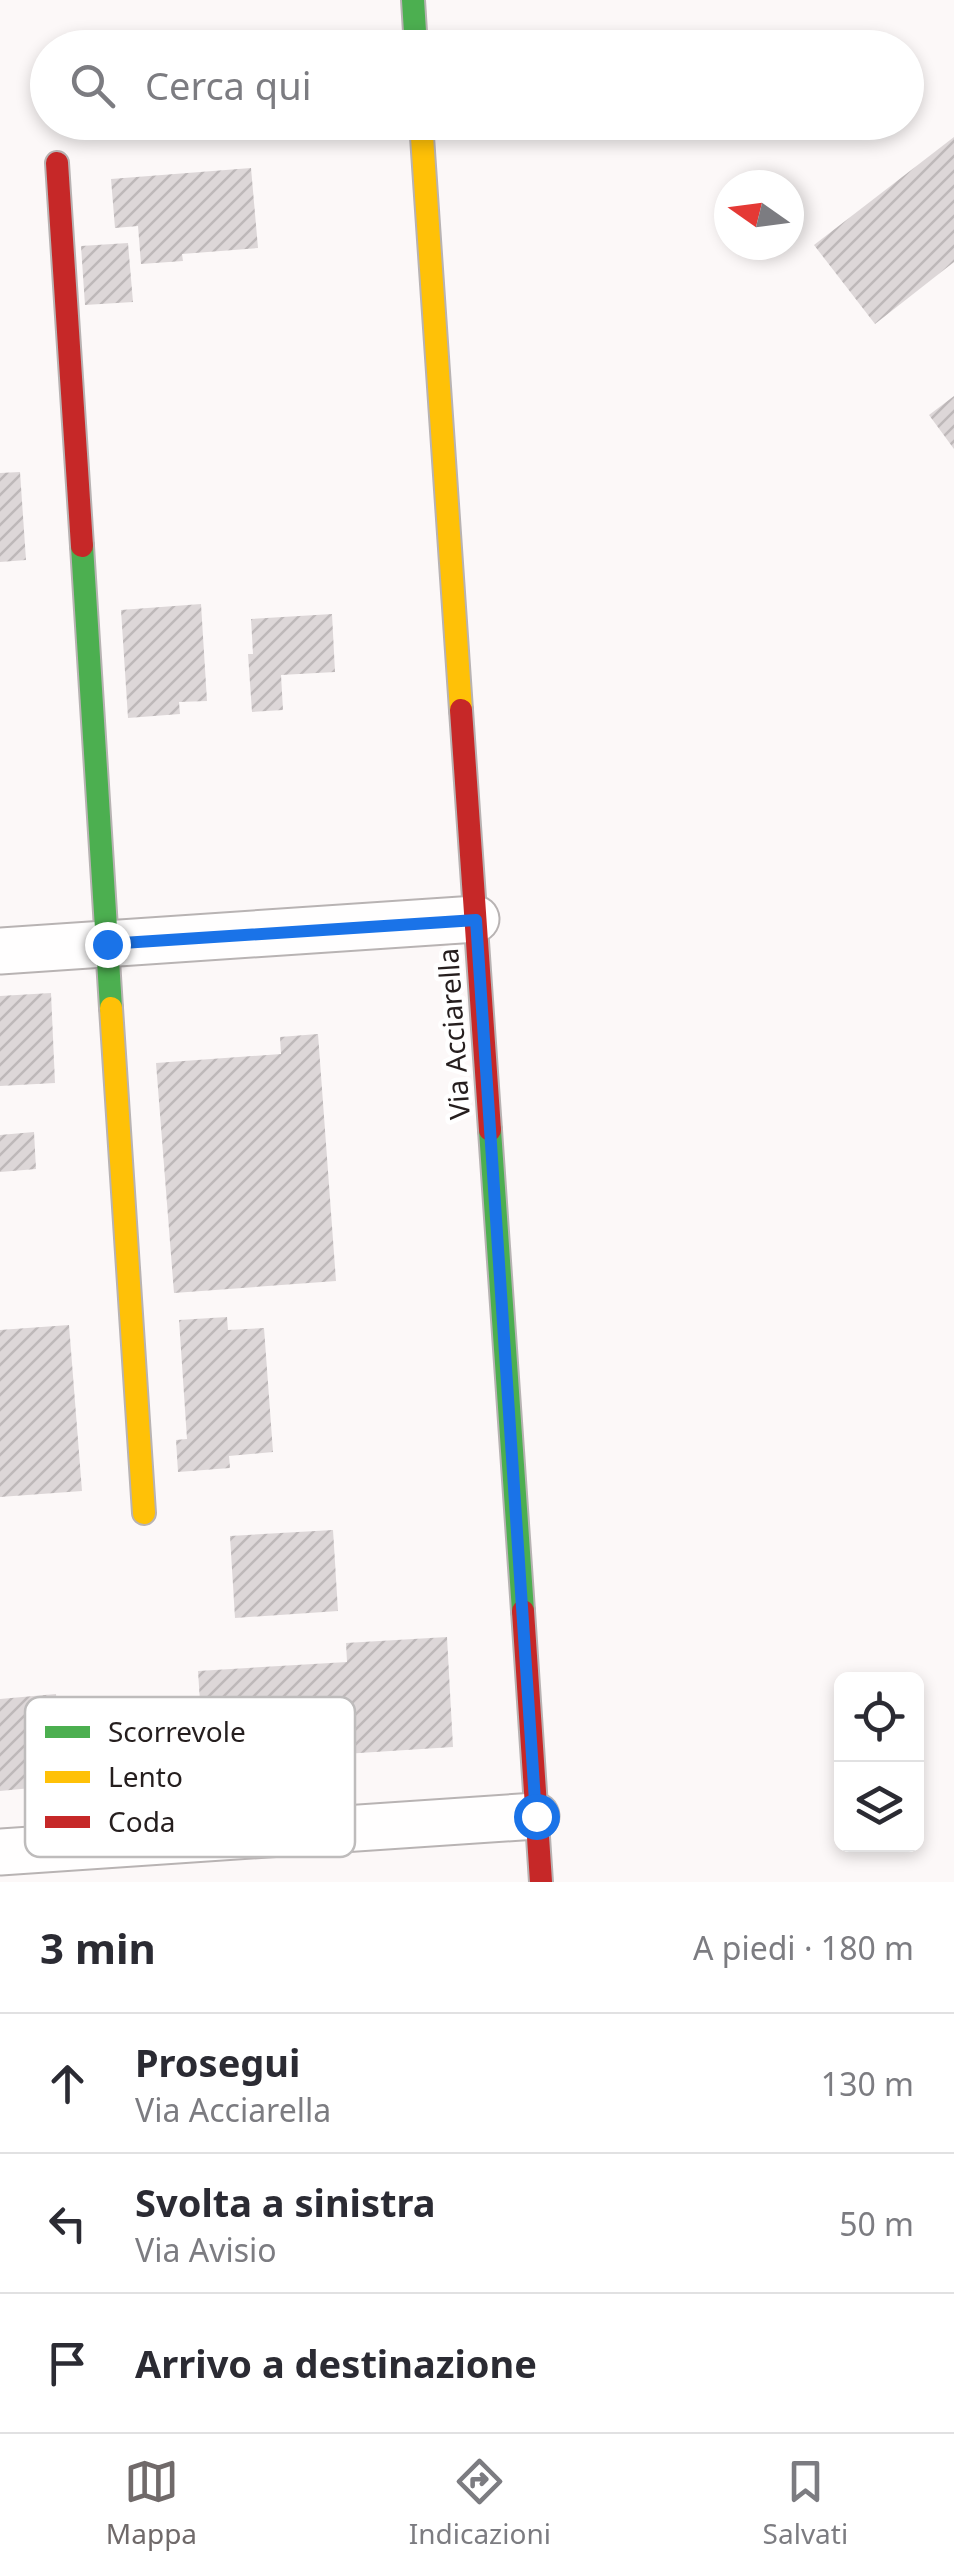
<!DOCTYPE html>
<html lang="it">
<head>
<meta charset="utf-8">
<style>
  body { margin:0; font-family:"Noto Sans",sans-serif; background:#f7f7f7; color:#2b2b33 }
  .controls { position:absolute; right:30px; bottom:30px; display:grid; overflow:hidden; border-radius:15px; box-shadow:0 5px 15px #0003 }
  .controls button { width:90px; height:90px; display:grid; place-items:center; padding:0; border:0; border-bottom:2px solid #e1e1e2; background:#fff; color:#2b2b33; font:50px sans-serif }
  .compass { position:absolute; left:714px; top:170px; width:90px; height:90px; border-radius:50%; background:#fff; box-shadow:0 5px 15px #0003; rotate:284deg }
  .stop { position:absolute; width:30px; height:30px; margin:-22px; border:8px solid #1a73e8; border-radius:50%; background:#fff }
  .stop.end { background:#1a73e8; border-color:#fff; box-shadow:0 2px 10px #0008 }
  .list { margin:0; padding:0; list-style:none }
  h2 { display:flex; justify-content:space-between; align-items:center; height:130px; margin:0; padding:0 40px; font-size:42px }
  h2 small { font-size:32px; font-weight:400; color:#7c7c81 }
  .list li { display:grid; grid-template-columns:65px 1fr auto; gap:30px; align-items:center; box-sizing:border-box; height:140px; padding:0 40px; border-top:2px solid #e1e1e2 }
  .list b { display:block; font-size:38px; white-space:nowrap }
  .list p { margin:0; font-size:32px; white-space:nowrap; color:#7c7c81 }
  .list em { font-size:32px; font-style:normal; color:#7c7c81 }
  .icon { flex:none; width:55px; height:55px; fill:none; stroke:currentColor; stroke-width:2; stroke-linecap:round; stroke-linejoin:round }
  .map { position:relative; flex:none; width:954px; height:1882px; overflow:hidden }
  .search { position:absolute; background:#fff; box-shadow:0 5px 15px #0003; left:30px; right:30px; top:30px; height:110px; display:flex; align-items:center; gap:25px; box-sizing:border-box; padding:0 35px; border-radius:55px; color:#7c7c81; font-size:38px }
  .sheet { height:550px; background:#fff }
  nav { display:flex; justify-content:space-around; align-items:center; box-sizing:border-box; height:140px; border-top:2px solid #e1e1e2; background:#fff; font-size:28px; color:#7c7c81 }
  nav a { display:grid; justify-items:center; gap:5px }
  nav .on { color:#706a6a }
  .map>svg:first-child { display:block }
  .building { fill:url(#building-hatch) }
  .lines { fill:none; stroke-linecap:round; stroke-linejoin:round }
  .street-casing { stroke:#b8b3b3; stroke-width:49 }
  .fast-casing { stroke:#b8b3b3; stroke-width:26 }
  .slow-casing { stroke:#b8b3b3; stroke-width:26 }
  .jam-casing { stroke:#b8b3b3; stroke-width:26 }
  .street { stroke:#fffefe; stroke-width:45 }
  .fast { stroke:#4caf50; stroke-width:22 }
  .slow { stroke:#ffc107; stroke-width:22 }
  .jam { stroke:#c62828; stroke-width:22 }
  .route { stroke:#1a73e8; stroke-width:12 }
  .labels { text-anchor:middle; dominant-baseline:central; stroke-width:9; stroke-linejoin:round; paint-order:stroke }
  .street-label { font-size:28px; fill:#251e1e; stroke:#fff }
  .key { fill:#fff; stroke:#bebcbc; stroke-width:2.5 }
  .key-label { font-size:28px; fill:#251e1e }
</style>
</head>
<body>
<div class="map">
<svg width="954" height="1882" viewBox="0 0 954 1882">
  <defs>
    <pattern id="building-hatch" width="6" height="6" patternUnits="userSpaceOnUse" patternTransform="scale(2.5)"><rect width="6" height="6" fill="#ddd7d8"/><path d="M-1 1l2-2M0 6l6-6M5 7l2-2" fill="none" stroke="#beb8b9"/></pattern>
  </defs>
  <rect width="100%" height="100%" fill="#fcf8f8"/>
  <!-- building -->
  <g class="building">
    <polygon points="954,137 954,262 875,324 814,245"/>
    <polygon points="251,168 258,248 182,254 183,261 141,264 138,226 115,228 111,179"/>
    <polygon points="128,243 133,302 85,305 81,246"/>
    <polygon points="954,396 954,449 929,415"/>
    <polygon points="20,472 26,560 0,562 0,473"/>
    <polygon points="201,604 207,701 179,702 180,714 128,718 121,610"/>
    <polygon points="332,614 335,672 281,675 283,710 252,712 248,654 253,654 251,619"/>
    <polygon points="51,993 55,1083 0,1086 0,996"/>
    <polygon points="318,1034 336,1281 174,1293 156,1063 281,1054 280,1037"/>
    <polygon points="34,1132 36,1169 0,1172 0,1135"/>
    <polygon points="227,1317 228,1330 264,1328 273,1452 229,1456 230,1468 178,1472 176,1440 187,1439 179,1320"/>
    <polygon points="69,1325 82,1491 0,1497 0,1330"/>
    <polygon points="333,1530 338,1611 235,1618 230,1536"/>
    <polygon points="447,1637 453,1747 204,1763 198,1671 347,1662 346,1643"/>
    <polygon points="56,1694 60,1740 39,1742 42,1787 0,1791 0,1699"/>
  </g>
  <g class="lines">
    <defs>
      <g id="street">
        <polyline points="0,951 476,919"/>
        <polyline points="0,1852 536,1816"/>
      </g>
      <g id="fast">
        <polyline points="413,0 416,48"/>
        <polyline points="82,546 111,1008"/>
        <polyline points="490,1130 523,1611"/>
      </g>
      <g id="slow">
        <polyline points="421,122 461,710"/>
        <polyline points="111,1008 144,1513"/>
      </g>
      <g id="jam">
        <polyline points="57,163 82,546"/>
        <polyline points="461,710 490,1130"/>
        <polyline points="523,1611 541,1882"/>
      </g>
    </defs>
    <!-- street casing -->
    <use href="#street" class="street-casing"/>
    <!-- fast casing -->
    <use href="#fast" class="fast-casing"/>
    <!-- slow casing -->
    <use href="#slow" class="slow-casing"/>
    <!-- jam casing -->
    <use href="#jam" class="jam-casing"/>
    <!-- street -->
    <use href="#street" class="street"/>
    <!-- fast -->
    <use href="#fast" class="fast"/>
    <!-- slow -->
    <use href="#slow" class="slow"/>
    <!-- jam -->
    <use href="#jam" class="jam"/>
  </g>
  <g class="lines">
    <!-- route -->
    <polyline class="route" points="107,944 476,920 536,1816"/>
  </g>
  <g class="labels">
    <!-- street labels -->
    <g class="street-label">
      <text transform="translate(453 1034) rotate(-94)">Via Acciarella</text>
    </g>
  </g>
  <!-- legend -->
  <rect x="25" y="1697" width="330" height="160" rx="15" class="key"/>
  <rect x="45" y="1726" width="45" height="12" fill="#4caf50"/>
  <rect x="45" y="1771" width="45" height="12" fill="#ffc107"/>
  <rect x="45" y="1816" width="45" height="12" fill="#c62828"/>
  <g class="key-label">
    <text x="108" y="1742">Scorrevole</text>
    <text x="108" y="1787">Lento</text>
    <text x="108" y="1832">Coda</text>
  </g>
</svg>
<div class="controls">
<button><svg class="icon" aria-label="locate" viewBox="0 0 24 24"><circle cx="12" cy="12" r="6"/><path d="M12 2v4M12 18v4M2 12h4M18 12h4"/></svg></button>
<button><svg class="icon" aria-label="layers" viewBox="0 0 24 24"><path d="M12 4l9 5-9 5-9-5zM3 14l9 5 9-5"/></svg></button>
</div>
<svg class="compass" viewBox="-18 -18 36 36"><path d="M0-13l5 13h-10z" fill="#e53935"/><path d="M0 13l5-13h-10z" fill="#7c7c81"/></svg>
<div class="stop" style="left:536px;top:1816px"></div>
<div class="stop end" style="left:107px;top:944px"></div>
<div class="search"><svg class="icon" aria-label="search" viewBox="0 0 24 24"><circle cx="10" cy="10" r="6"/><path d="M15 15l6 6"/></svg>Cerca qui</div>
</div>
<section class="sheet">
<h2>3 min<small>A piedi · 180 m</small></h2>
<ul class="list">
<li><svg class="icon" aria-label="ahead" viewBox="0 0 24 24"><path d="M12 20V5M6 11l6-6 6 6"/></svg><div><b>Prosegui</b><p>Via Acciarella</p></div><em>130 m</em></li>
<li><svg class="icon" aria-label="left" viewBox="0 0 24 24"><path d="M17 20v-9H6M10 6l-5 5 5 5"/></svg><div><b>Svolta a sinistra</b><p>Via Avisio</p></div><em>50 m</em></li>
<li><svg class="icon" aria-label="arrive" viewBox="0 0 24 24"><path d="M6 21V4h12l-3 4 3 4H6"/></svg><div><b>Arrivo a destinazione</b></div></li>
</ul>
</section>
<nav>
<a class="on"><svg class="icon" aria-label="map" viewBox="0 0 24 24"><path d="M3 6l6-2 6 2 6-2v14l-6 2-6-2-6 2zM9 4v14M15 6v14"/></svg>Mappa</a>
<a><svg class="icon" aria-label="directions" viewBox="0 0 24 24"><path d="M12 3l9 9-9 9-9-9zM9 14v-3h6M13 9l2 2-2 2"/></svg>Indicazioni</a>
<a><svg class="icon" aria-label="saved" viewBox="0 0 24 24"><path d="M7 4h10v16l-5-4-5 4z"/></svg>Salvati</a>
</nav>
</body>
</html>
